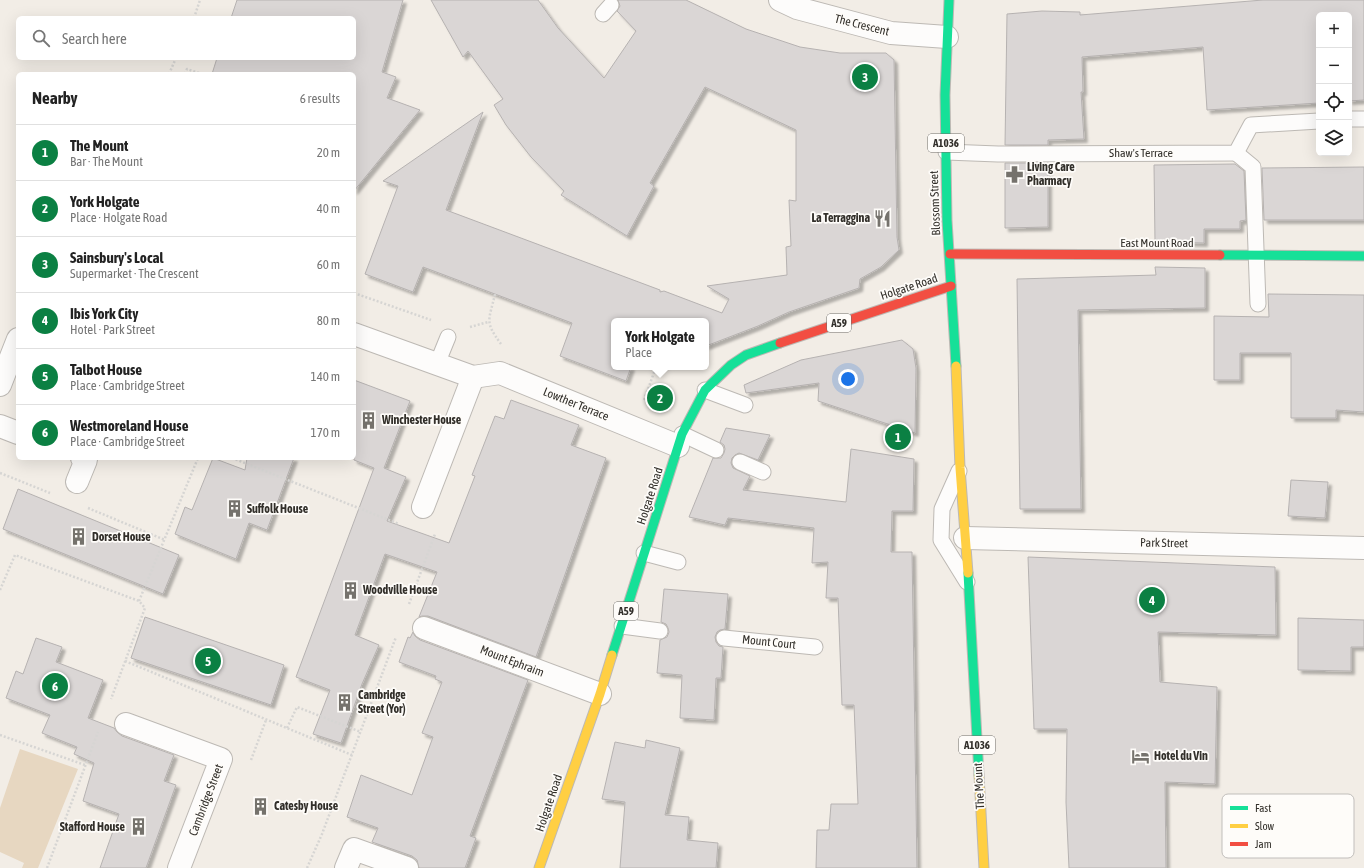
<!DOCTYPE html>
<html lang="en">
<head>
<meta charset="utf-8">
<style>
  body { margin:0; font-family:"Asap Condensed",sans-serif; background:#f6f6f6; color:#222 }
  .controls { position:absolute; right:12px; top:12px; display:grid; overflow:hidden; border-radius:6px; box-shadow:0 4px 16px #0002 }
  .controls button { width:36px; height:36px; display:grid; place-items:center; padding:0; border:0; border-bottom:1px solid #e0e0e0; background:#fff; color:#222; font:20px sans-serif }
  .you { position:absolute; left:848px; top:379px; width:14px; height:14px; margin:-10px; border:3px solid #fff; border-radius:50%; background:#1a73e8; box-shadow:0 0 0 6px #1a73e833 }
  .badge { display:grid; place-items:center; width:26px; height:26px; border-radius:50%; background:#0b8043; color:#fff; font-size:13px; font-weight:700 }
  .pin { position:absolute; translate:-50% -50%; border:2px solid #fff; box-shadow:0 1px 4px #0006 }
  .popup { position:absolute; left:611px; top:318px; width:98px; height:52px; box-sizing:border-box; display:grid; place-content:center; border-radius:6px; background:#fff; filter:drop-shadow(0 1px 3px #0005); font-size:13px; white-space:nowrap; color:#767676 }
  .popup b { font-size:15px; color:#222 }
  .popup::after { content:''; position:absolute; left:50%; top:100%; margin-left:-8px; border:8px solid transparent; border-top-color:#fff }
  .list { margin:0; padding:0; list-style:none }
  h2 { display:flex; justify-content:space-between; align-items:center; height:52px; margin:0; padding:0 16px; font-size:17px }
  h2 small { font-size:13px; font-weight:400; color:#767676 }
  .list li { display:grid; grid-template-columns:26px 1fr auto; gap:12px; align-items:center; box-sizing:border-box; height:56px; padding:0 16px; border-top:1px solid #e0e0e0 }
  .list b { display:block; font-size:15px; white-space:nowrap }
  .list p { margin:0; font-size:13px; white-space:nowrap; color:#767676 }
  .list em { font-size:13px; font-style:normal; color:#767676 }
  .icon { flex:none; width:22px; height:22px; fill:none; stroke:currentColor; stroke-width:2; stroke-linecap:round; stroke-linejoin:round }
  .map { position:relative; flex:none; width:1364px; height:868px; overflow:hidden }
  .search { position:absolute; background:#fff; box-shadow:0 4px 16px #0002; left:16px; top:16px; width:340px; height:44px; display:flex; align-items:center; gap:10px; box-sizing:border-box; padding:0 14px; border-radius:6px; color:#767676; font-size:15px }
  .panel { position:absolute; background:#fff; box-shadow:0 4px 16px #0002; left:16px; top:72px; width:340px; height:388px; border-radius:6px }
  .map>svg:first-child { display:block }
  .green { fill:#e7d7c1 }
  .building { fill:#dad6d5; stroke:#b6b2b1; filter:url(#shadow) }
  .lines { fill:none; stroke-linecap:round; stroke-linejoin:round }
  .lane-casing { stroke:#bdb9b4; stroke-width:17 }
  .street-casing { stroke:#bdb9b4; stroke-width:24 }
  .fast-casing { stroke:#bdb9b4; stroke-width:11 }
  .slow-casing { stroke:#bdb9b4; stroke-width:11 }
  .jam-casing { stroke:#bdb9b4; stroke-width:11 }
  .path { stroke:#d6d5d3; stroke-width:2.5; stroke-dasharray:2 2; stroke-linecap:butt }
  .lane { stroke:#fdfcfb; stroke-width:15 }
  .street { stroke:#fdfcfb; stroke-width:22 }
  .fast { stroke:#16e098; stroke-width:9 }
  .slow { stroke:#ffcf43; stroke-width:9 }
  .jam { stroke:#f24e42; stroke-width:9 }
  .labels { text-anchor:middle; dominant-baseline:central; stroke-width:3.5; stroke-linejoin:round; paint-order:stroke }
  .shield { fill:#fefcf9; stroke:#6f6c68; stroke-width:1 }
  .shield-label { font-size:11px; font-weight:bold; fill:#322f2a }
  .street-label { font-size:12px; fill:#322f2a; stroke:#fefcf9 }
  .poi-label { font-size:12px; font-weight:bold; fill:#322f2a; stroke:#fefcf9; text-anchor:start }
  .key { fill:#fefcf9; stroke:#c1bebb; stroke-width:1 }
  .key-label { font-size:11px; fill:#322f2a }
</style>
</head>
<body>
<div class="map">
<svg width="1364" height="868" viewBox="0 0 1364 868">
  <defs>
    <filter id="shadow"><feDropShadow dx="3.5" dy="3.5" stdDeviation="1" flood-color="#0004"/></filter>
  </defs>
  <rect width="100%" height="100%" fill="#f2ede6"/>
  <!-- green -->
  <polygon class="green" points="20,749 78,769 38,868 22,868 24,863 0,852 0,808"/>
  <!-- building -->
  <g class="building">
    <polygon points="237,0 403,0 382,72 396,77 387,98 420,110 354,191 354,74 212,74 217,58 354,58 354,18 231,18"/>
    <polygon points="431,0 538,0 558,28 604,78 636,31 617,11 620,6 618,0 686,0 746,29 800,47 840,53 886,53 894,60 897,237 899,250 881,267 860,279 859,288 789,312 758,326 706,346 706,321 614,321 614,367 631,367 626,381 560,356 572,323 423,267 413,292 365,274 398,186 383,181 483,112 446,210 660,290 660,292 664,291 722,313 729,299 707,286 787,275 786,247 791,246 789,200 796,201 796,130 705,87 650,183 654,186 627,236 561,195 564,191 531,157 506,125 494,105 503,99 468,51 463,57"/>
    <polygon points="1263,0 1364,0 1364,100 1349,101 1349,15 1319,15 1319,103 1207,110 1203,47 1082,57 1083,92 1081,92 1084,139 1048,140 1048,145 1005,145 1007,14 1042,11 1080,12 1080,15"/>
    <polygon points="1005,163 1048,163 1048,227 1005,228"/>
    <polygon points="1235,164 1244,171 1246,220 1240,221 1240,229 1204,229 1204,243 1155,242 1154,165"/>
    <polygon points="1364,167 1364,220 1264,220 1262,168"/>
    <polygon points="1155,267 1205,268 1205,308 1078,310 1081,509 1020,509 1017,279 1156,275"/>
    <polygon points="1268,294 1364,295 1364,412 1336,410 1336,418 1291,418 1291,353 1240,353 1240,380 1214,380 1214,316 1269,317"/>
    <polygon points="902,340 913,349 916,368 915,433 818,401 819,383 746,393 744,385 801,360"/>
    <polygon points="354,380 410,401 384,468 406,477 387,521 449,543 475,476 472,475 495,416 504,419 511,400 579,425 571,445 606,458 536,657 428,616 422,616 419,617 437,572 385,554 355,635 379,645 362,684 341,743 313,734 330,690 296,677 374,468 354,460"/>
    <polygon points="726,428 770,435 758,460 739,453 735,455 732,458 731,463 733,468 750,476 743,490 846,502 851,449 914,459 913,511 892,511 891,552 912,552 917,868 816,868 817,830 829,830 831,804 858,804 854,705 842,705 838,598 826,598 828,562 812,563 814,528 728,518 725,525 689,517 713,458 721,458 724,453 725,449 724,445 720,442"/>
    <polygon points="213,458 245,470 247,458 294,458 267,530 249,523 236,559 175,534 185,507 192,510"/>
    <polygon points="1291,480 1328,482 1325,518 1288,516"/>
    <polygon points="18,489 179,555 163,594 3,529"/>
    <polygon points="1028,557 1275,567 1276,635 1158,632 1160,682 1217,687 1215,784 1165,782 1166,868 1069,868 1066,802 1067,729 1034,729"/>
    <polygon points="664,589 728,594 725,629 720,630 717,632 715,637 716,642 719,646 723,647 721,678 716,678 714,720 680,718 682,675 657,673 660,640 667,637 669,632 668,628 666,624 661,622"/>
    <polygon points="145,617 284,665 271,705 131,658"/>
    <polygon points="1298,618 1364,620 1364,647 1351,647 1351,671 1298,670"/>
    <polygon points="413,632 415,636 420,640 528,680 470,836 476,838 465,868 419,868 417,860 412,856 372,842 378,828 347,817 361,775 412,795 433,737 422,733 442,682 435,679 436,676 399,662 408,637 410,638"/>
    <polygon points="36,638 62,647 56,662 103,680 88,718 114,728 117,732 122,736 174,755 164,781 176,785 146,868 100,868 119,814 83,801 94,763 74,754 77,747 42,733 50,715 6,698 16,671 23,674"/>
    <polygon points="646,740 680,748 665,815 689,817 687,840 718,843 716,868 620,868 625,802 602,799 615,742 645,748"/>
  </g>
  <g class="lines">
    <defs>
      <g id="lane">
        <polyline points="603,14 611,5"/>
        <polyline points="1349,119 1364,119"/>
        <polyline points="946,152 998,154 1236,153 1251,125 1319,121"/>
        <polyline points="1236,153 1253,167 1258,304"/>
        <polyline points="437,364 448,337"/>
        <polyline points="705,390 745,405"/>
        <polyline points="682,434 716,450"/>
        <polyline points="740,462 763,472"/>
        <polyline points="959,471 942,509 941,540 967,582"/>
        <polyline points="644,553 678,562"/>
        <polyline points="622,626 660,631"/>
        <polyline points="724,638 815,647"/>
      </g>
      <g id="street">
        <polyline points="780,0 797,8 891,33 947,37"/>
        <polyline points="354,334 473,377 500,373 678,446"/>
        <polyline points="0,385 18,339"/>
        <polyline points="0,426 18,433"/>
        <polyline points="77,482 86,460 82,458"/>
        <polyline points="423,507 473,377"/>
        <polyline points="965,538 1364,548"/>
        <polyline points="424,628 600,694"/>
        <polyline points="126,724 221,759 179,868"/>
        <polyline points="346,868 354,849 407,868"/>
      </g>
      <g id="fast">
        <polyline points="949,0 945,95 947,220 956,366"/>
        <polyline points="1220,255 1364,256"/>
        <polyline points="968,573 979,775"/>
        <polyline points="612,655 682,434 705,390 731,365 746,355 780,343"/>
      </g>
      <g id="slow">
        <polyline points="956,366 960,468 968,573"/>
        <polyline points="979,775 984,868"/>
        <polyline points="539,868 600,694 612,655"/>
      </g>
      <g id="jam">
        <polyline points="950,254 1220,255"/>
        <polyline points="780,343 951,286"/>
      </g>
    </defs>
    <!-- lane casing -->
    <use href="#lane" class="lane-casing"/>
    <!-- street casing -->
    <use href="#street" class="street-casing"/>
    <!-- fast casing -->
    <use href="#fast" class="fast-casing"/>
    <!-- slow casing -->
    <use href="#slow" class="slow-casing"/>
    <!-- jam casing -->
    <use href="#jam" class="jam-casing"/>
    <!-- path -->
    <g class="path">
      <polyline points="194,18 200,0"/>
      <polyline points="169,74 176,58"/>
      <polyline points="185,74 187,69 202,74"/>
      <polyline points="354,293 431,320"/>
      <path d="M495,294C489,321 484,321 501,344"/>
      <polyline points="470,327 488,322"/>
      <polyline points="644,400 656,367"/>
      <polyline points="232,458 399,524"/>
      <polyline points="0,473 50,493"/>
      <polyline points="88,508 165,540"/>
      <polyline points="0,590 15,555 139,601 145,608 111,699"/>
      <polyline points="139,601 198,458"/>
      <polyline points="409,604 435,534"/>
      <polyline points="125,661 352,755"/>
      <polyline points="287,728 297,707 361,732"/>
      <polyline points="0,735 85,765"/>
      <polyline points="251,760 266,720"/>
      <polyline points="47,868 98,732"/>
      <polyline points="307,868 322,834 396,637"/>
    </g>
    <!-- lane -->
    <use href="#lane" class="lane"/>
    <!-- street -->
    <use href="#street" class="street"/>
    <!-- fast -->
    <use href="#fast" class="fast"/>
    <!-- slow -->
    <use href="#slow" class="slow"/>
    <!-- jam -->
    <use href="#jam" class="jam"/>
  </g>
  <!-- icons -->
  <defs>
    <symbol id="pharmacy-bare" viewBox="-9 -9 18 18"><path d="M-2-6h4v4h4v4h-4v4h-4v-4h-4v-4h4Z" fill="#75726c" stroke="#fefcf9" stroke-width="2.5" paint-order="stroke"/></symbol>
    <symbol id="restaurant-bare" viewBox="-9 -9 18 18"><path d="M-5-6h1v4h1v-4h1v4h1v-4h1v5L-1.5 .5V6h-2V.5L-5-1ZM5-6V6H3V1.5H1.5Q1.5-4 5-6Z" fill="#75726c" stroke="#fefcf9" stroke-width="2.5" paint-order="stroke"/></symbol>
    <symbol id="building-bare" viewBox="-9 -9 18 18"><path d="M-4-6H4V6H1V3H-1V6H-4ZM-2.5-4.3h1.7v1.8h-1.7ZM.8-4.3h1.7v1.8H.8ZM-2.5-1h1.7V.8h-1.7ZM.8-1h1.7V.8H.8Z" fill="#75726c" stroke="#fefcf9" stroke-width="2.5" paint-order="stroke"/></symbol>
    <symbol id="hotel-bare" viewBox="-9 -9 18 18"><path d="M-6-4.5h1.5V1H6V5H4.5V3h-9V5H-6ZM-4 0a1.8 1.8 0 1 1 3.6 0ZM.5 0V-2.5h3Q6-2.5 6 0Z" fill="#75726c" stroke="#fefcf9" stroke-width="2.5" paint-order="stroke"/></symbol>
  </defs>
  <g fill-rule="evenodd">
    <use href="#pharmacy-bare" x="1002" y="162" width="25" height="25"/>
    <use href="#restaurant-bare" x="870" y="206" width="25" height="25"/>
    <use href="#building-bare" x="356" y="408" width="25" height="25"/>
    <use href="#building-bare" x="222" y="496" width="25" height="25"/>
    <use href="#building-bare" x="66" y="524" width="25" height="25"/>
    <use href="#building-bare" x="338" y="578" width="25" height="25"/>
    <use href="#building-bare" x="332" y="690" width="25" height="25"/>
    <use href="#hotel-bare" x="1128" y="744" width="25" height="25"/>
    <use href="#building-bare" x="248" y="794" width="25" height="25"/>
    <use href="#building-bare" x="126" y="814" width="25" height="25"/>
  </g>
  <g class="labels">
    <!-- shield labels -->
    <g class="shield">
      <rect x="928" y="134" width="36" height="18" rx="3"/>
      <rect x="827" y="314" width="24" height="18" rx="3"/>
      <rect x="614" y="602" width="24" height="18" rx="3"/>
      <rect x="959" y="736" width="36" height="18" rx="3"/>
    </g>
    <g class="shield-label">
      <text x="946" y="143">A1036</text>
      <text x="839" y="323">A59</text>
      <text x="626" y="611">A59</text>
      <text x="977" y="745">A1036</text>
    </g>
    <!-- street labels -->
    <g class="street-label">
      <text transform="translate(862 25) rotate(14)">The Crescent</text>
      <text x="1141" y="153">Shaw's Terrace</text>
      <text transform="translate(935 203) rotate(-92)">Blossom Street</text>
      <text x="1157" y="243">East Mount Road</text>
      <text transform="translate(909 287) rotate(-18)">Holgate Road</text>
      <text transform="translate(576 404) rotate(22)">Lowther Terrace</text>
      <text transform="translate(650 496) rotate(-72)">Holgate Road</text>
      <text transform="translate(1164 543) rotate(1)">Park Street</text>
      <text transform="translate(769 642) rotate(6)">Mount Court</text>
      <text transform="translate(512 661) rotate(21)">Mount Ephraim</text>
      <text transform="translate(979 786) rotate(-93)">The Mount</text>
      <text transform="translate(206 800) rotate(-69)">Cambridge Street</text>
      <text transform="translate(549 803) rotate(-71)">Holgate Road</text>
    </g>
    <!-- poi labels -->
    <g class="poi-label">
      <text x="1027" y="167">Living Care<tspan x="1027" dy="14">Pharmacy</tspan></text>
      <text x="870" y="218" text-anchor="end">La Terraggina</text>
      <text x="382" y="420">Winchester House</text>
      <text x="247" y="509">Suffolk House</text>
      <text x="92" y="537">Dorset House</text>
      <text x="363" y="590">Woodville House</text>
      <text x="358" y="695">Cambridge<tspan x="358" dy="14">Street (Yor)</tspan></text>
      <text x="1154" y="756">Hotel du Vin</text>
      <text x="274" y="806">Catesby House</text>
      <text x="125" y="827" text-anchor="end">Stafford House</text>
    </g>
  </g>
  <!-- legend -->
  <rect x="1222" y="794" width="132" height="64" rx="6" class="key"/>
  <rect x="1230" y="806" width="18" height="4" fill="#16e098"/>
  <rect x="1230" y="824" width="18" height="4" fill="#ffcf43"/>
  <rect x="1230" y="842" width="18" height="4" fill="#f24e42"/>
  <g class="key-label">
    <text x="1255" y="812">Fast</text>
    <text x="1255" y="830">Slow</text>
    <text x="1255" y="848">Jam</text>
  </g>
</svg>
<div class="controls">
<button>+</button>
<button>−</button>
<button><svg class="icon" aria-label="locate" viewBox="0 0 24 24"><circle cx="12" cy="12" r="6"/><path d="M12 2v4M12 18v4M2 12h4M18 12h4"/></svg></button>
<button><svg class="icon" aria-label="layers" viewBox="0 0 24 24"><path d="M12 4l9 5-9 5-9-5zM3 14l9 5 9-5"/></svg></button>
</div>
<div class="you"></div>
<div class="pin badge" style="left:898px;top:437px">1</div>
<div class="pin badge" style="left:660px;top:398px">2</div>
<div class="popup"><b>York Holgate</b>Place</div>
<div class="pin badge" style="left:865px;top:77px">3</div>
<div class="pin badge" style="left:1152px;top:600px">4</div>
<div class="pin badge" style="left:208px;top:661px">5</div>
<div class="pin badge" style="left:55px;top:686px">6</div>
<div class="search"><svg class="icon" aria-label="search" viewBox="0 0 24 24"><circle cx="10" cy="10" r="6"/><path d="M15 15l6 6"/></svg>Search here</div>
<section class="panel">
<h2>Nearby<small>6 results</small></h2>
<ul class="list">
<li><span class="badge">1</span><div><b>The Mount</b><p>Bar · The Mount</p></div><em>20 m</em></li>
<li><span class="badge">2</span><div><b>York Holgate</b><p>Place · Holgate Road</p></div><em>40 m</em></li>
<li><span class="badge">3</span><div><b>Sainsbury's Local</b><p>Supermarket · The Crescent</p></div><em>60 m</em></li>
<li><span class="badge">4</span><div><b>Ibis York City</b><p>Hotel · Park Street</p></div><em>80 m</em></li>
<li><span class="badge">5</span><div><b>Talbot House</b><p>Place · Cambridge Street</p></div><em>140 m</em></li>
<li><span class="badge">6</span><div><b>Westmoreland House</b><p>Place · Cambridge Street</p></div><em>170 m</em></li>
</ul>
</section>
</div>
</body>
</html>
